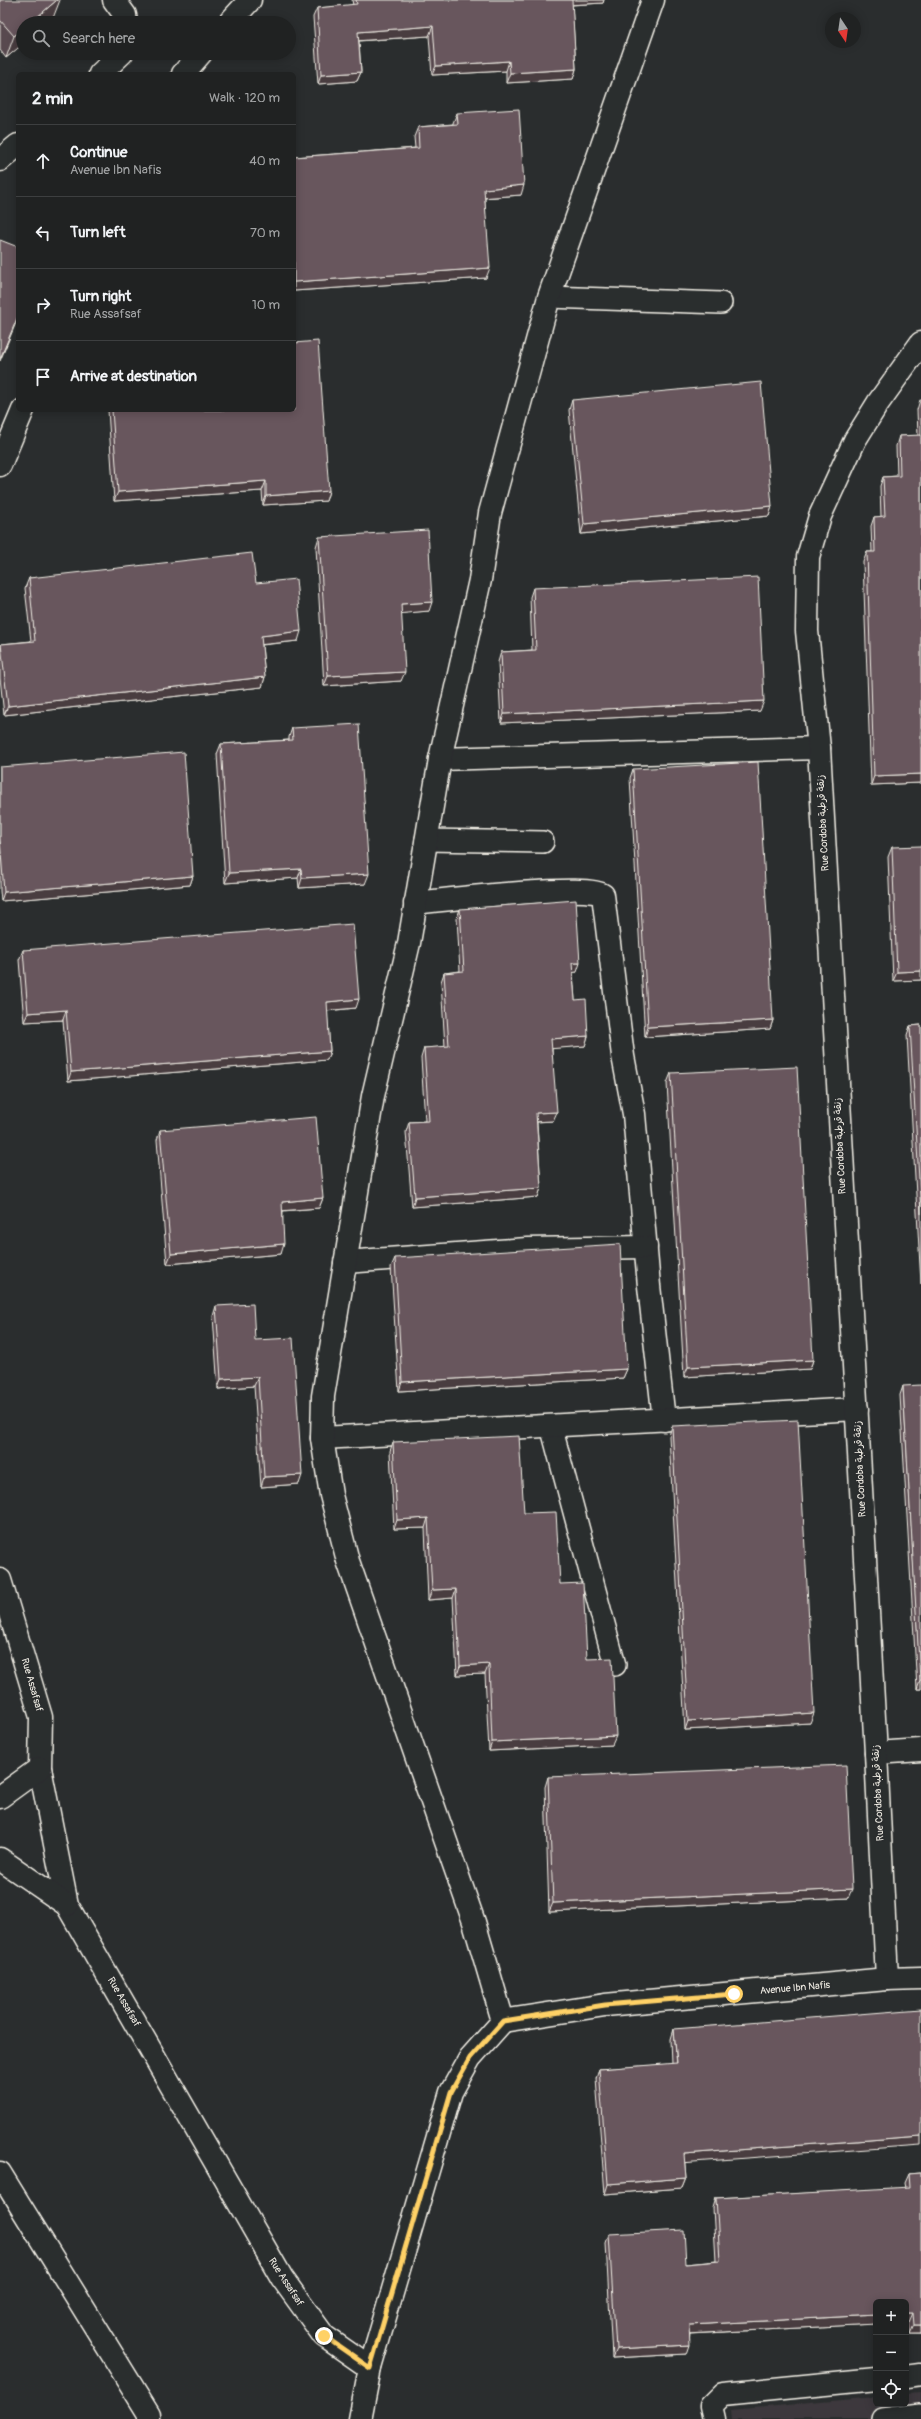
<!DOCTYPE html>
<html lang="en">
<head>
<meta charset="utf-8">
<style>
  body { margin:0; font-family:Pangolin,"Playpen Sans Arabic",sans-serif; background:#282a2a; color:#f1f3f6 }
  .controls { position:absolute; right:12px; bottom:12px; display:grid; overflow:hidden; border-radius:6px; box-shadow:0 2px 10px #0003 }
  .controls button { width:36px; height:36px; display:grid; place-items:center; padding:0; border:0; border-bottom:1px solid #3d3f40; background:#202222; color:#f1f3f6; font:20px sans-serif }
  .compass { position:absolute; left:825px; top:12px; width:36px; height:36px; border-radius:50%; background:#202222; box-shadow:0 2px 10px #0003; rotate:167deg }
  .stop { position:absolute; width:12px; height:12px; margin:-9px; border:3px solid #ffd166; border-radius:50%; background:#fff }
  .stop.end { background:#ffd166; border-color:#fff; box-shadow:0 1px 4px #0008 }
  .list { margin:0; padding:0; list-style:none }
  h2 { display:flex; justify-content:space-between; align-items:center; height:52px; margin:0; padding:0 16px; font-size:17px }
  h2 small { font-size:13px; font-weight:400; color:#a2a4a5 }
  .list li { display:grid; grid-template-columns:26px 1fr auto; gap:12px; align-items:center; box-sizing:border-box; height:72px; padding:0 16px; border-top:1px solid #3d3f40 }
  .list b { display:block; font-size:15px; white-space:nowrap }
  .list p { margin:0; font-size:13px; white-space:nowrap; color:#a2a4a5 }
  .list em { font-size:13px; font-style:normal; color:#a2a4a5 }
  .icon { flex:none; width:22px; height:22px; fill:none; stroke:currentColor; stroke-width:2; stroke-linecap:round; stroke-linejoin:round }
  .map { position:relative; flex:none; width:921px; height:2419px; overflow:hidden }
  .search { position:absolute; background:#202222; box-shadow:0 2px 10px #0003; left:16px; top:16px; width:280px; height:44px; display:flex; align-items:center; gap:10px; box-sizing:border-box; padding:0 14px; border-radius:22px; color:#a2a4a5; font-size:15px }
  .panel { position:absolute; background:#202222; box-shadow:0 2px 10px #0003; left:16px; top:72px; width:280px; height:340px; border-radius:6px }
  .map>svg:first-child { display:block }
  .built { fill:#3c393c }
  .lines { fill:none; stroke-linecap:round; stroke-linejoin:round }
  .service-casing { stroke:#f4f1e8; stroke-width:24 }
  .minor-casing { stroke:#f4f1e8; stroke-width:25 }
  .service { stroke:#2a2d2e; stroke-width:21 }
  .minor { stroke:#2a2d2e; stroke-width:22 }
  .wall { fill:#594a50; stroke:#f4f1e8 }
  .shaded-wall { fill:#483c41; stroke:#f4f1e8 }
  .building { fill:#67565d; stroke:#f4f1e8 }
  .route { stroke:#ffd166; stroke-width:5 }
  .labels { text-anchor:middle; dominant-baseline:central; stroke-width:3.5; stroke-linejoin:round; paint-order:stroke }
  .street-label { font-size:10px; fill:#f4f1e8; stroke:#2a2d2e }
</style>
</head>
<body>
<div class="map">
<svg width="921" height="2419" viewBox="0 0 921 2419">
  <rect width="100%" height="100%" fill="#2a2d2e"/>
  <filter id="ink" filterUnits="userSpaceOnUse"><feTurbulence type="fractalNoise" baseFrequency=".025" numOctaves="2"/><feDisplacementMap in="SourceGraphic" scale="8" xChannelSelector="R" yChannelSelector="G"/><feConvolveMatrix kernelMatrix="1 2 1 2 8 2 1 2 1" color-interpolation-filters="sRGB"/></filter>
  <g filter="url(#ink)">
    <!-- built -->
    <polygon class="built" points="921,2393 921,2419 732,2419 731,2410 876,2397 876,2404 906,2404 906,2394"/>
    <g class="lines">
      <defs>
        <g id="service">
          <polyline points="549,297 721,303"/>
          <polyline points="426,840 543,842"/>
          <polyline points="551,1426 615,1665"/>
          <polyline points="883,2419 921,2414"/>
        </g>
        <g id="minor">
          <polyline points="114,0 125,15 126,23"/>
          <polyline points="229,23 250,0"/>
          <polyline points="100,74 122,53"/>
          <polyline points="183,74 201,53"/>
          <polyline points="0,160 18,145"/>
          <polyline points="0,465 23,410"/>
          <polyline points="440,759 819,748"/>
          <path d="M415,903C443,900 588,883 603,895L623,1056L634,1114L649,1286L664,1420"/>
          <polyline points="345,1262 527,1249 646,1247"/>
          <polyline points="322,1438 857,1409"/>
          <polyline points="0,1580 41,1717 40,1768 67,1905 282,2278 324,2336 370,2368"/>
          <polyline points="876,1753 921,1750"/>
          <polyline points="0,1797 40,1768"/>
          <polyline points="0,1859 67,1905"/>
          <polyline points="887,1979 876,1753 819,748 807,631 808,557 820,516 855,440 878,403 921,343"/>
          <polyline points="503,2021 474,1922 348,1561 331,1495 322,1438 323,1396 373,1096 409,943 440,759 480,580 490,513 549,297 653,0"/>
          <polyline points="503,2021 605,2005 887,1979 921,1978"/>
          <polyline points="0,2173 149,2414 149,2419"/>
          <polyline points="906,2377 921,2375"/>
          <polyline points="360,2419 370,2368 451,2092 470,2058 503,2021"/>
          <polyline points="714,2419 711,2406 723,2394 876,2379"/>
        </g>
      </defs>
      <!-- service casing -->
      <use href="#service" class="service-casing"/>
      <!-- minor casing -->
      <use href="#minor" class="minor-casing"/>
      <!-- service -->
      <use href="#service" class="service"/>
      <!-- minor -->
      <use href="#minor" class="minor"/>
    </g>
    <!-- wall -->
    <g class="wall">
      <polygon points="0,0 53,18 6,58 0,50"/>
      <polygon points="352,0 604,0 603,3 572,5 576,69 573,79 506,83 506,71 432,75 429,36 359,41 361,72 357,81 318,84 313,17 317,8 353,5"/>
      <polygon points="457,113 521,195 485,198 486,278 294,291 294,157 415,148 414,137 418,127 453,124 453,123"/>
      <polygon points="572,400 772,506 769,516 581,534 569,410"/>
      <polygon points="920,400 921,400 921,783 871,785 863,562 867,552 872,552 871,526 874,517 881,517 880,486 883,477 897,476 896,446 899,436 918,436 917,410"/>
      <polygon points="108,410 294,410 329,491 326,501 263,505 262,491 114,501"/>
      <polygon points="319,537 429,611 401,613 401,681 324,686 316,547"/>
      <polygon points="29,578 256,583 298,641 262,645 265,677 262,687 4,715 0,678 0,646 1,644 31,641 25,588"/>
      <polygon points="533,588 760,711 501,723 498,662 501,652 532,650 530,597"/>
      <polygon points="292,728 365,884 299,888 298,878 225,883 217,754 221,744 289,740 289,737"/>
      <polygon points="0,767 193,876 190,885 1,901 0,891"/>
      <polygon points="633,769 773,1020 770,1029 645,1037 630,778"/>
      <polygon points="892,847 921,980 893,981 888,857"/>
      <polygon points="460,909 577,972 573,972 575,1000 588,1036 585,1046 552,1048 553,1121 537,1122 541,1188 538,1197 412,1207 406,1132 409,1122 425,1121 421,1058 424,1048 445,1047 441,982 444,973 460,971 457,918"/>
      <polygon points="23,950 356,1008 327,1011 330,1051 327,1060 68,1081 63,1020 24,1022 19,960"/>
      <polygon points="921,1025 921,1284 907,1035 910,1026"/>
      <polygon points="671,1073 813,1360 810,1369 684,1377 667,1083"/>
      <polygon points="160,1130 323,1198 319,1208 283,1211 281,1254 167,1264 157,1140"/>
      <polygon points="395,1258 627,1369 623,1378 399,1391 391,1267"/>
      <polygon points="216,1306 255,1340 299,1484 261,1487 254,1386 218,1389 213,1316"/>
      <polygon points="903,1386 921,1689 917,1689 900,1395"/>
      <polygon points="672,1426 810,1723 685,1730 669,1436"/>
      <polygon points="393,1442 524,1513 560,1584 587,1659 612,1745 489,1751 485,1674 457,1675 453,1598 428,1600 425,1528 394,1529 390,1451"/>
      <polygon points="548,1777 848,1898 549,1912 545,1787"/>
      <polygon points="674,2029 686,2178 682,2188 605,2194 596,2079 599,2069 672,2064 671,2039"/>
      <polygon points="921,2173 921,2334 910,2334 909,2322 690,2334 687,2354 612,2358 606,2243 609,2234 686,2264 716,2261 713,2208 716,2198 905,2188 904,2183 908,2174"/>
    </g>
    <!-- shaded-wall -->
    <g class="shaded-wall">
      <polygon points="57,0 60,0 53,18 47,23 30,23"/>
      <polygon points="570,0 604,0 603,3 568,5"/>
      <polygon points="433,26 429,36 355,41 358,32"/>
      <polygon points="23,29 23,44 6,58 14,36"/>
      <polygon points="509,61 506,71 432,75 436,66"/>
      <polygon points="576,69 573,79 506,83 510,73"/>
      <polygon points="361,72 357,81 318,84 321,75"/>
      <polygon points="524,185 521,195 481,198 484,189"/>
      <polygon points="490,268 486,278 294,291 294,282"/>
      <polygon points="18,316 18,318 0,361 0,359"/>
      <polygon points="266,481 262,491 114,501 118,492"/>
      <polygon points="329,491 326,501 263,505 266,496"/>
      <polygon points="772,506 769,516 581,534 584,524"/>
      <polygon points="432,602 429,611 397,614 401,604"/>
      <polygon points="301,631 298,641 258,645 261,636"/>
      <polygon points="405,672 401,681 324,686 328,676"/>
      <polygon points="265,677 262,687 4,715 8,706"/>
      <polygon points="764,701 760,711 501,723 504,714"/>
      <polygon points="921,774 921,783 871,785 874,776"/>
      <polygon points="301,869 298,878 225,883 229,873"/>
      <polygon points="369,874 365,884 299,888 302,878"/>
      <polygon points="193,876 190,885 1,901 4,892"/>
      <polygon points="572,963 580,963 577,972 569,973"/>
      <polygon points="921,971 921,980 893,981 897,972"/>
      <polygon points="359,999 356,1008 323,1011 327,1002"/>
      <polygon points="66,1010 63,1020 24,1022 28,1013"/>
      <polygon points="773,1020 770,1029 645,1037 648,1027"/>
      <polygon points="588,1036 585,1046 548,1049 551,1039"/>
      <polygon points="330,1051 327,1060 68,1081 71,1072"/>
      <polygon points="557,1112 553,1121 532,1122 536,1113"/>
      <polygon points="541,1188 538,1197 412,1207 415,1197"/>
      <polygon points="323,1198 319,1208 279,1211 282,1202"/>
      <polygon points="284,1244 281,1254 167,1264 171,1254"/>
      <polygon points="813,1360 810,1369 684,1377 688,1367"/>
      <polygon points="627,1369 623,1378 399,1391 402,1382"/>
      <polygon points="258,1377 254,1386 218,1389 221,1379"/>
      <polygon points="302,1475 299,1484 261,1487 264,1477"/>
      <polygon points="428,1518 425,1528 394,1529 397,1520"/>
      <polygon points="456,1589 453,1598 428,1600 432,1590"/>
      <polygon points="489,1664 485,1674 457,1675 460,1666"/>
      <polygon points="920,1680 921,1680 921,1689 917,1689"/>
      <polygon points="814,1713 810,1723 685,1730 688,1721"/>
      <polygon points="616,1736 612,1745 489,1751 492,1742"/>
      <polygon points="852,1889 848,1898 549,1912 553,1903"/>
      <polygon points="921,2136 921,2145 680,2163 684,2154"/>
      <polygon points="686,2178 682,2188 605,2194 608,2184"/>
      <polygon points="906,2313 913,2313 909,2322 906,2323"/>
      <polygon points="876,2315 876,2324 686,2334 689,2325"/>
      <polygon points="914,2325 921,2325 921,2334 910,2334"/>
      <polygon points="690,2345 687,2354 612,2358 616,2349"/>
    </g>
    <!-- building -->
    <g class="building">
      <polygon points="0,0 57,0 30,23 23,23 23,29 14,36 0,20"/>
      <polygon points="356,0 572,0 576,69 510,73 509,61 436,66 433,26 358,32 361,72 321,75 317,8 357,4"/>
      <polygon points="519,109 524,185 484,189 490,268 294,282 294,157 419,148 418,127 458,124 457,113"/>
      <polygon points="0,240 18,247 18,316 0,359"/>
      <polygon points="318,341 329,491 266,496 266,481 118,492 112,410 294,410 294,343"/>
      <polygon points="761,382 772,506 584,524 572,400"/>
      <polygon points="921,435 921,774 874,776 867,552 875,552 874,517 885,516 883,477 900,476 899,436"/>
      <polygon points="428,530 432,602 401,604 405,672 328,676 319,537"/>
      <polygon points="252,553 256,583 296,579 301,631 261,636 265,677 8,706 1,644 35,641 29,578"/>
      <polygon points="758,577 764,701 504,714 501,652 536,650 533,588"/>
      <polygon points="359,724 369,874 302,878 301,869 229,873 221,744 293,740 292,728"/>
      <polygon points="184,752 193,876 4,892 0,839 0,767"/>
      <polygon points="758,762 773,1020 648,1027 633,769"/>
      <polygon points="921,846 921,971 897,972 892,847"/>
      <polygon points="576,900 580,963 572,963 575,1000 586,999 588,1036 551,1039 557,1112 536,1113 541,1188 415,1197 409,1122 429,1121 424,1048 449,1046 444,973 464,971 460,909"/>
      <polygon points="353,924 359,999 327,1002 330,1051 71,1072 66,1010 28,1013 23,950"/>
      <polygon points="921,1025 921,1214 910,1026"/>
      <polygon points="797,1067 813,1360 688,1367 671,1073"/>
      <polygon points="316,1117 323,1198 282,1202 284,1244 171,1254 160,1130"/>
      <polygon points="620,1244 627,1369 402,1382 395,1258"/>
      <polygon points="253,1304 255,1340 293,1338 302,1475 264,1477 258,1377 221,1379 216,1306"/>
      <polygon points="921,1385 921,1680 920,1680 903,1386"/>
      <polygon points="798,1420 814,1713 688,1721 672,1426"/>
      <polygon points="519,1436 524,1513 556,1512 560,1584 583,1583 587,1659 612,1658 616,1736 492,1742 489,1664 460,1666 456,1589 432,1590 428,1518 397,1520 393,1442"/>
      <polygon points="846,1765 852,1889 553,1903 548,1777"/>
      <polygon points="921,2009 921,2136 684,2154 686,2178 608,2184 599,2069 677,2063 674,2029"/>
      <polygon points="921,2173 921,2325 914,2325 913,2313 906,2313 906,2302 876,2302 876,2315 689,2325 690,2345 616,2349 609,2234 684,2230 686,2264 720,2261 716,2198 909,2187 908,2174"/>
    </g>
  </g>
  <g class="lines" filter="url(#ink)">
    <!-- route -->
    <polyline class="route" points="324,2336 370,2368 451,2092 470,2058 503,2021 605,2005 734,1994"/>
  </g>
  <g class="labels">
    <!-- street labels -->
    <g class="street-label">
      <text transform="translate(823 823) rotate(-93)">Rue Cordoba زنقة قرطبة</text>
      <text transform="translate(840 1146) rotate(-93)">Rue Cordoba زنقة قرطبة</text>
      <text transform="translate(860 1469) rotate(-93)">Rue Cordoba زنقة قرطبة</text>
      <text transform="translate(32 1685) rotate(74)">Rue Assafsaf</text>
      <text transform="translate(878 1793) rotate(-93)">Rue Cordoba زنقة قرطبة</text>
      <text transform="translate(795 1988) rotate(-5)">Avenue Ibn Nafis</text>
      <text transform="translate(124 2002) rotate(60)">Rue Assafsaf</text>
      <text transform="translate(286 2282) rotate(57)">Rue Assafsaf</text>
    </g>
  </g>
</svg>
<div class="controls">
<button>+</button>
<button>−</button>
<button><svg class="icon" aria-label="locate" viewBox="0 0 24 24"><circle cx="12" cy="12" r="6"/><path d="M12 2v4M12 18v4M2 12h4M18 12h4"/></svg></button>
</div>
<svg class="compass" viewBox="-18 -18 36 36"><path d="M0-13l5 13h-10z" fill="#e53935"/><path d="M0 13l5-13h-10z" fill="#a2a4a5"/></svg>
<div class="stop" style="left:734px;top:1994px"></div>
<div class="stop end" style="left:324px;top:2336px"></div>
<div class="search"><svg class="icon" aria-label="search" viewBox="0 0 24 24"><circle cx="10" cy="10" r="6"/><path d="M15 15l6 6"/></svg>Search here</div>
<section class="panel">
<h2>2 min<small>Walk · 120 m</small></h2>
<ul class="list">
<li><svg class="icon" aria-label="ahead" viewBox="0 0 24 24"><path d="M12 20V5M6 11l6-6 6 6"/></svg><div><b>Continue</b><p>Avenue Ibn Nafis</p></div><em>40 m</em></li>
<li><svg class="icon" aria-label="left" viewBox="0 0 24 24"><path d="M17 20v-9H6M10 6l-5 5 5 5"/></svg><div><b>Turn left</b></div><em>70 m</em></li>
<li><svg class="icon" aria-label="right" viewBox="0 0 24 24"><path d="M7 20v-9h11M14 6l5 5-5 5"/></svg><div><b>Turn right</b><p>Rue Assafsaf</p></div><em>10 m</em></li>
<li><svg class="icon" aria-label="arrive" viewBox="0 0 24 24"><path d="M6 21V4h12l-3 4 3 4H6"/></svg><div><b>Arrive at destination</b></div></li>
</ul>
</section>
</div>
</body>
</html>
